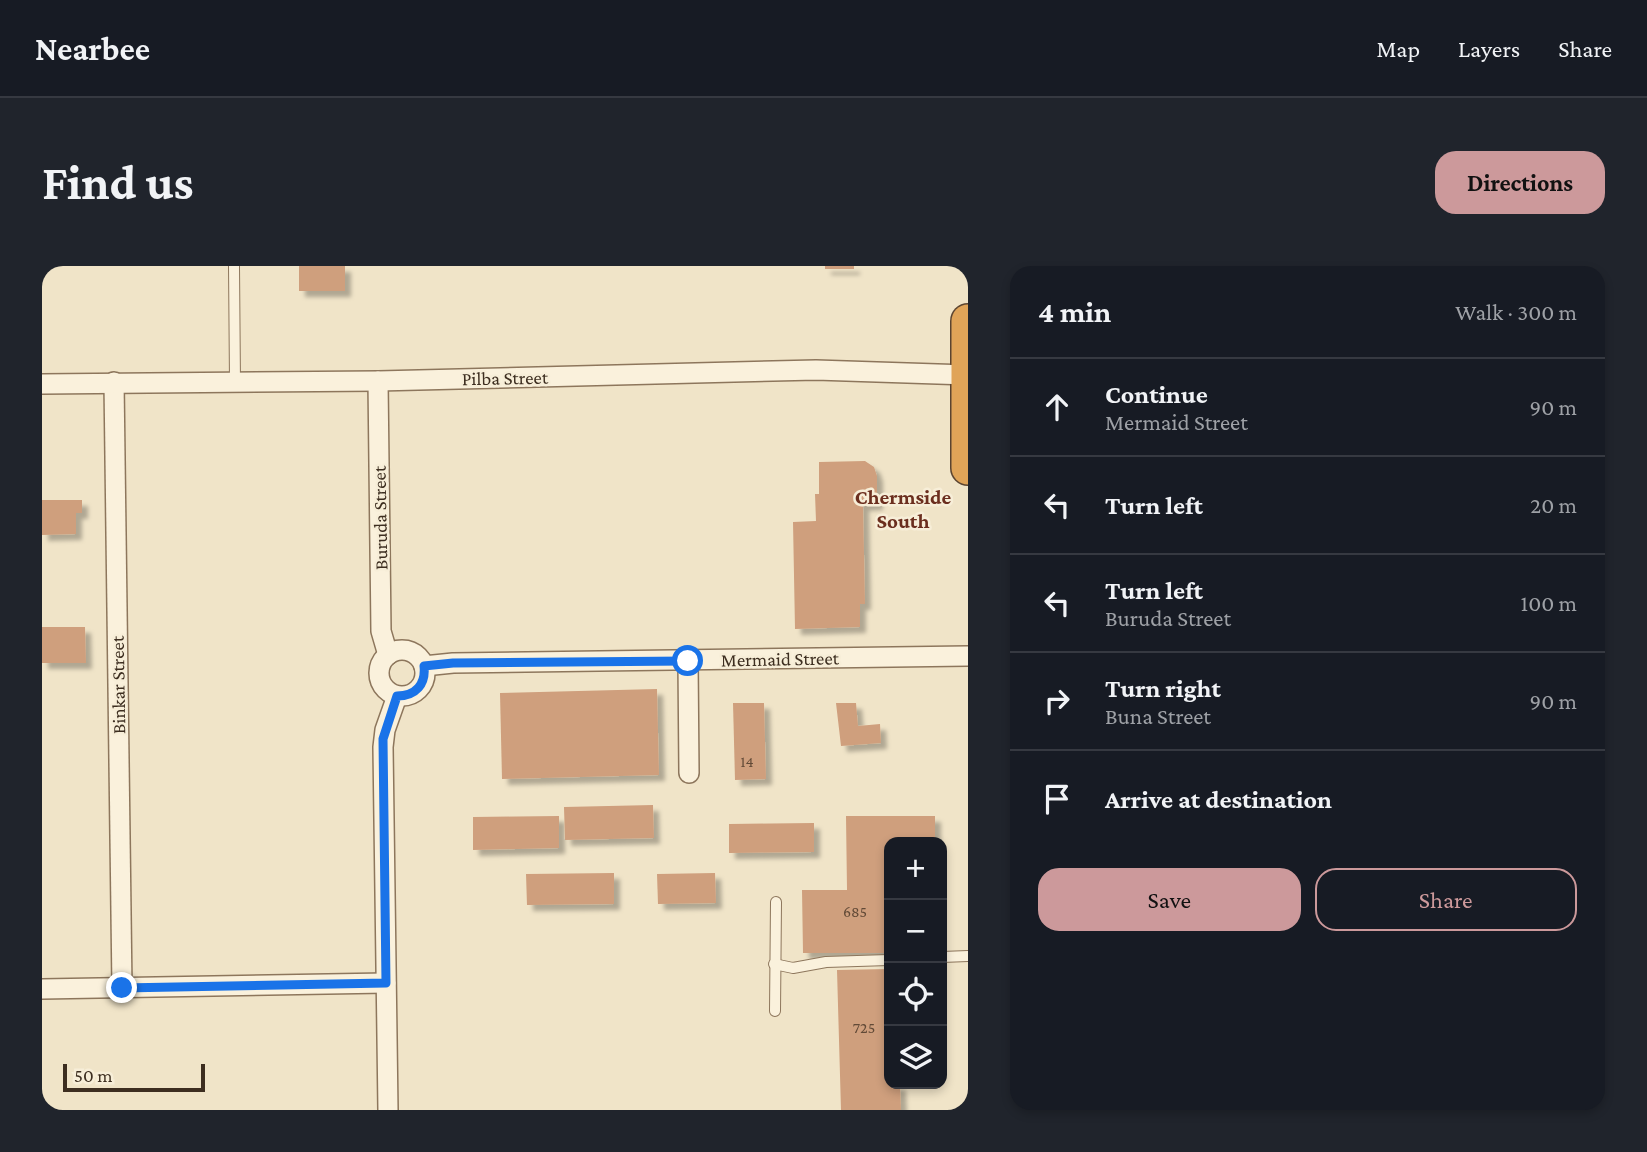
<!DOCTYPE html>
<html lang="en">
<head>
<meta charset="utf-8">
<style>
  body { margin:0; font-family:"Crimson Pro",serif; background:#20242c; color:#f1f3f6 }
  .controls { position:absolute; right:21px; bottom:21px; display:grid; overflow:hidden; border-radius:14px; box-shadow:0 4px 10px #0003 }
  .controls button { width:63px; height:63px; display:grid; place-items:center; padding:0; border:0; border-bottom:2px solid #363941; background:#171b24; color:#f1f3f6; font:35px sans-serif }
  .scale { position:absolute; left:21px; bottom:18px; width:142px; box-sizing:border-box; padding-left:7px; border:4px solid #3d2e20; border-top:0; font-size:19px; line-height:24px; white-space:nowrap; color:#3d2e20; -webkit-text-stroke:5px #f7eed8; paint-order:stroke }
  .stop { position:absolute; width:21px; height:21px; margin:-16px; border:5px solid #1a73e8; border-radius:50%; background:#fff }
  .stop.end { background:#1a73e8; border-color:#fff; box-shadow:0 2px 7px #0008 }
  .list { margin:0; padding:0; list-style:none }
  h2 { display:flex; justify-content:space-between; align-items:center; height:91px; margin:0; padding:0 28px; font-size:30px }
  h2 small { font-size:23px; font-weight:400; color:#9ea1a6 }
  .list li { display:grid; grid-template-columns:46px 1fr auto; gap:21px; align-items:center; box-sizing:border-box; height:98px; padding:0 28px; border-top:2px solid #363941 }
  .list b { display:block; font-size:26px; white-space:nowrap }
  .list p { margin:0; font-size:23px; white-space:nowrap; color:#9ea1a6 }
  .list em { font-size:23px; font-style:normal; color:#9ea1a6 }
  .actions { display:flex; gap:14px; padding:21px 28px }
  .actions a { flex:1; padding:16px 0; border:2px solid #cc999b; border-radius:21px; text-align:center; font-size:24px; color:#cc999b }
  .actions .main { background:#cc999b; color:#111 }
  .icon { flex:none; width:38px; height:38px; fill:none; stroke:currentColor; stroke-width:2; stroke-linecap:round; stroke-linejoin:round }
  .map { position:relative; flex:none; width:926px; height:844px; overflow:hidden; border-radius:21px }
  header { display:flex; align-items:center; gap:42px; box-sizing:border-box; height:98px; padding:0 35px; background:#171b24; border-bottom:2px solid #363941 }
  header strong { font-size:33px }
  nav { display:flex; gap:38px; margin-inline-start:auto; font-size:24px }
  .intro { display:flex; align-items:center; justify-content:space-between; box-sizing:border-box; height:168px; padding:0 42px }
  h1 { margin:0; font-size:49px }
  .button { padding:18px 32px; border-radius:21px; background:#cc999b; color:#111; font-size:24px; font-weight:700 }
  main { display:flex; gap:42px; padding:0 42px }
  aside { flex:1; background:#171b24; border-radius:21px; box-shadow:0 4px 10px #0003 }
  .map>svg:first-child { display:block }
  .building { fill:#cf9f7d; filter:url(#shadow) }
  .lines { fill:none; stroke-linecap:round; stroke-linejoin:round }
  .lane-casing { stroke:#8d765c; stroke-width:12 }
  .street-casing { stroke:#8d765c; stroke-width:22 }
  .highway-casing { stroke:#5b4430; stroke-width:36 }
  .lane { stroke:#faf1dc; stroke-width:10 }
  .street { stroke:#faf1dc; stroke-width:19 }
  .highway { stroke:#e0a458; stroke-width:33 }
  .route { stroke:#1a73e8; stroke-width:9 }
  .labels { text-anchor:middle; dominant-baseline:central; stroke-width:5; stroke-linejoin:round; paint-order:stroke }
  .number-label { font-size:16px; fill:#624a37 }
  .street-label { font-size:19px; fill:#3d2e20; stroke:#f7eed8 }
  .neighbourhood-label { font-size:21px; font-weight:bold; fill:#6b2e1e; stroke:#f7eed8 }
</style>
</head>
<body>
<header>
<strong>Nearbee</strong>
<nav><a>Map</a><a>Layers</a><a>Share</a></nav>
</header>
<div class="intro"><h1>Find us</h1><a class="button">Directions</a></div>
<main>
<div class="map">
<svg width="926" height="844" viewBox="0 0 926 844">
  <defs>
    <filter id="shadow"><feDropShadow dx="6" dy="6" stdDeviation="2" flood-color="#0004"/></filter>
  </defs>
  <rect width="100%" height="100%" fill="#f0e4c8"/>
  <!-- building -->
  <g class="building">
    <rect x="257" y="0" width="46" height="25"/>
    <rect x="783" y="0" width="29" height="3"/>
    <polygon points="823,195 832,201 835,210 835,238 821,239 823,338 818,338 818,361 753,363 751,256 774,255 773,228 777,228 777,196"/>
    <polygon points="0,234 40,234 40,247 34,247 34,268 0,269"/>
    <polygon points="0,361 43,361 44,397 0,397"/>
    <polygon points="615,423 617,509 460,513 458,427"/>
    <polygon points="691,437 722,437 724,513 693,514"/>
    <polygon points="794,437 814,437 816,460 838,458 839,477 799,480"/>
    <polygon points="611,539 612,572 523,574 522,541"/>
    <polygon points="517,550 517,582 431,584 431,551"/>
    <polygon points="804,550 893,550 893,576 847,576 847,687 761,687 760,624 805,624"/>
    <polygon points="772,557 772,586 687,587 687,558"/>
    <polygon points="572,607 572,638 485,639 484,608"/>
    <polygon points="673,607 674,637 616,638 615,608"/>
    <polygon points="847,703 847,818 858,818 859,844 799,844 795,704"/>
  </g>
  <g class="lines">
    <defs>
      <g id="lane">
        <polyline points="192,0 193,116"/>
        <polyline points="900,691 926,690"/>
        <polyline points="732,698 751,702 784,696 847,694"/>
        <polyline points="733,745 734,636"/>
      </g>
      <g id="street">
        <polyline points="336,115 339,365 346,389"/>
        <polyline points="72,116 80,722"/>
        <polyline points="0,118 336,115 774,104 926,109"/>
        <circle cx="360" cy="407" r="23"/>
        <polyline points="646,395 647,507"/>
        <polyline points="382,400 411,397 926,390"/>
        <polyline points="0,723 344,717"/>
        <polyline points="346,844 341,481 343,464 355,430"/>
      </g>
      <polyline id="highway" points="926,55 926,202"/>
    </defs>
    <!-- lane casing -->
    <use href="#lane" class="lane-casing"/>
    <!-- street casing -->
    <use href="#street" class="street-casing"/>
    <!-- highway casing -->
    <use href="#highway" class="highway-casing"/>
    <!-- lane -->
    <use href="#lane" class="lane"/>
    <!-- street -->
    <use href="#street" class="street"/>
    <!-- highway -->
    <use href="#highway" class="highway"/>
  </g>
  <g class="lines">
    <!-- route -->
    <path class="route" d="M80,722L344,717L341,473L355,430C374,430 384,418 382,400L411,397L646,395"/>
  </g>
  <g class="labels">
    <!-- number labels -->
    <g class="number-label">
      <text x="705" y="495">14</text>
      <text x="813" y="645">685</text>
      <text x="822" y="761">725</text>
    </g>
    <!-- street labels -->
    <g class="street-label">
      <text transform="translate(463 112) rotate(-1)">Pilba Street</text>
      <text transform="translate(338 252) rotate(-91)">Buruda Street</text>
      <text transform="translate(738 393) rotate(-1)">Mermaid Street</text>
      <text transform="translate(76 419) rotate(-91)">Binkar Street</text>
    </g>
    <!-- neighbourhood labels -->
    <g class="neighbourhood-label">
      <text x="861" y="231">Chermside<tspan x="861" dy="24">South</tspan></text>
    </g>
  </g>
</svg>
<div class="controls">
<button>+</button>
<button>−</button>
<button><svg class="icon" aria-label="locate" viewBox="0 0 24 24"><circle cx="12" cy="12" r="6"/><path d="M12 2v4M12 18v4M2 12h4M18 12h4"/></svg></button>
<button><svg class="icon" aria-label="layers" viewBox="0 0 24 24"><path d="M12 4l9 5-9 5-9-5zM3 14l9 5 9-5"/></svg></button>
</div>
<div class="scale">50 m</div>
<div class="stop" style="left:646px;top:395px"></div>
<div class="stop end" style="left:80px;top:722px"></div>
</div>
<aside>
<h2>4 min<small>Walk · 300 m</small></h2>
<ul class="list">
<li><svg class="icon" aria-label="ahead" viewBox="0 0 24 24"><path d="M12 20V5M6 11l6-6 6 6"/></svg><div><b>Continue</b><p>Mermaid Street</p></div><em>90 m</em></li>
<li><svg class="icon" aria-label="left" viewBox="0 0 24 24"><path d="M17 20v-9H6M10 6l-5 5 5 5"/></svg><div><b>Turn left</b></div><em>20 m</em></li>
<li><svg class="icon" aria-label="left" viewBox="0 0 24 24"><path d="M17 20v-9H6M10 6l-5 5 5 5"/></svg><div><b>Turn left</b><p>Buruda Street</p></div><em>100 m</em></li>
<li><svg class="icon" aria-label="right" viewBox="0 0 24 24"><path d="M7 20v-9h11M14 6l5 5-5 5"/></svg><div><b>Turn right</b><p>Buna Street</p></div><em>90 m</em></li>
<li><svg class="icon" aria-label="arrive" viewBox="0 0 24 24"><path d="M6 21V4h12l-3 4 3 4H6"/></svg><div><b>Arrive at destination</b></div></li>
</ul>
<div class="actions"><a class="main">Save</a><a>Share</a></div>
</aside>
</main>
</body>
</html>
